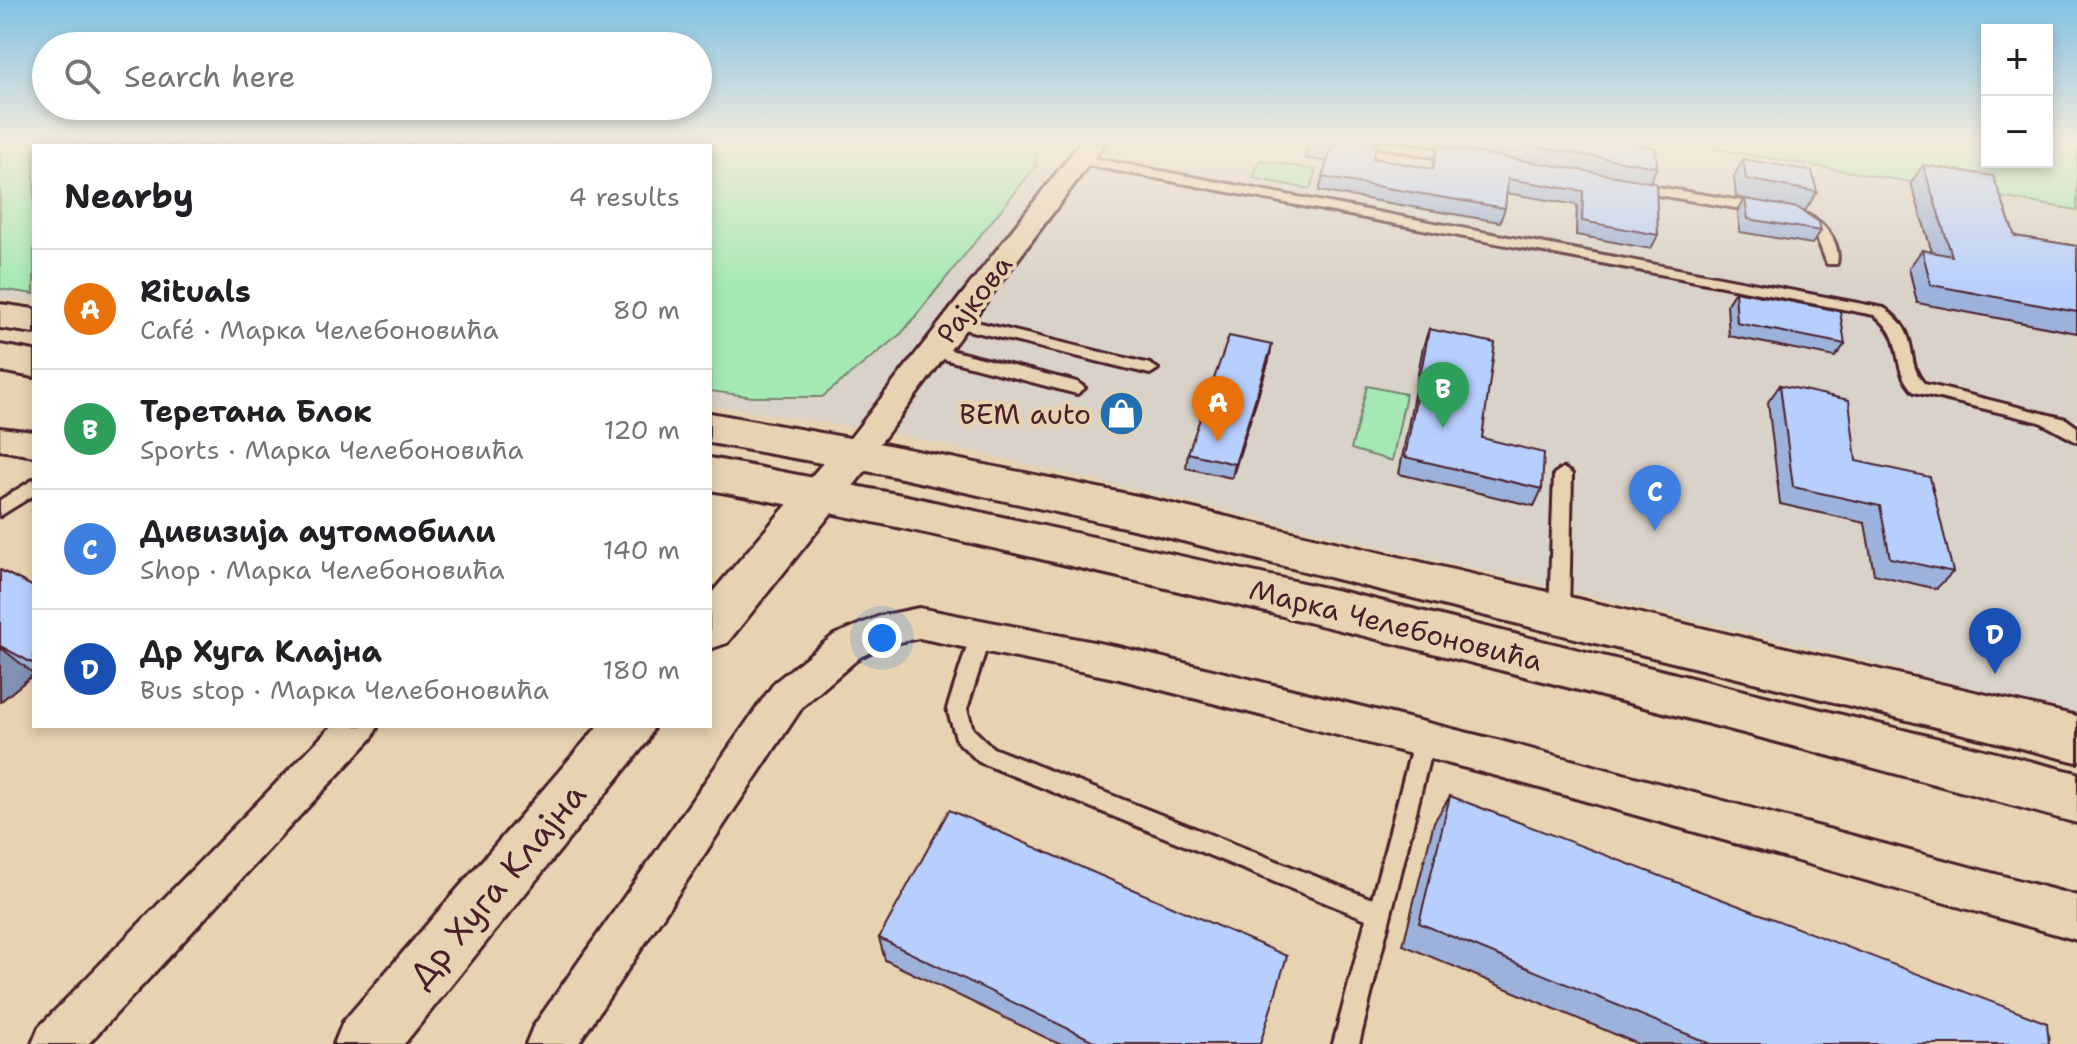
<!DOCTYPE html>
<html lang="en">
<head>
<meta charset="utf-8">
<style>
  body { margin:0; font-family:"Shantell Sans",sans-serif; background:#f6f6f6; color:#202124 }
  .controls { position:absolute; right:24px; top:24px; display:grid; overflow:hidden; border-radius:0px; box-shadow:0 4px 12px #0003 }
  .controls button { width:72px; height:72px; display:grid; place-items:center; padding:0; border:0; border-bottom:2px solid #e0e0e0; background:#fff; color:#202124; font:40px sans-serif }
  .you { position:absolute; left:882px; top:638px; width:28px; height:28px; margin:-20px; border:6px solid #fff; border-radius:50%; background:#1a73e8; box-shadow:0 0 0 12px #1a73e833 }
  .badge { display:grid; place-items:center; width:52px; height:52px; border-radius:50%; background:#1f6fb2; color:#fff; font-size:26px; font-weight:700 }
  .pin { position:absolute; translate:-50% -66px; filter:drop-shadow(0 2px 4px #0008) }
  .pin::after { content:''; position:absolute; top:42px; width:28px; height:24px; background:inherit; clip-path:polygon(0 0,100% 0,50% 100%) }
  .list { margin:0; padding:0; list-style:none }
  h2 { display:flex; justify-content:space-between; align-items:center; height:104px; margin:0; padding:0 32px; font-size:34px }
  h2 small { font-size:26px; font-weight:400; color:#757577 }
  .list li { display:grid; grid-template-columns:52px 1fr auto; gap:24px; align-items:center; box-sizing:border-box; height:120px; padding:0 32px; border-top:2px solid #e0e0e0 }
  .list b { display:block; font-size:30px; white-space:nowrap }
  .list p { margin:0; font-size:26px; white-space:nowrap; color:#757577 }
  .list em { font-size:26px; font-style:normal; color:#757577 }
  .icon { flex:none; width:44px; height:44px; fill:none; stroke:currentColor; stroke-width:2; stroke-linecap:round; stroke-linejoin:round }
  .map { position:relative; flex:none; width:2077px; height:1044px; overflow:hidden }
  .search { position:absolute; background:#fff; box-shadow:0 4px 12px #0003; left:32px; top:32px; width:680px; height:88px; display:flex; align-items:center; gap:20px; box-sizing:border-box; padding:0 28px; border-radius:44px; color:#757577; font-size:30px }
  .panel { position:absolute; background:#fff; box-shadow:0 4px 12px #0003; left:32px; top:144px; width:680px; height:584px; border-radius:0px }
  .map>svg:first-child { display:block }
  .built { fill:#d9d2c8 }
  .green { fill:#a4e9b4; stroke:#778470; stroke-width:2 }
  .lines { fill:none; stroke-linecap:round; stroke-linejoin:round }
  .service-casing { stroke:#4a1f2b; stroke-width:6 }
  .minor-casing { stroke:#4a1f2b; stroke-width:6 }
  .secondary-casing { stroke:#4a1f2b; stroke-width:6 }
  .primary-casing { stroke:#4a1f2b; stroke-width:6 }
  .service { fill:#e7d3b1; fill-rule:evenodd }
  .minor { fill:#e7d3b1; fill-rule:evenodd }
  .secondary { fill:#e7d3b1; fill-rule:evenodd }
  .primary { fill:#e7d3b1; fill-rule:evenodd }
  .wall { fill:#9db2da; stroke:#4a1f2b; stroke-width:2 }
  .shaded-wall { fill:#8091b1; stroke:#4a1f2b; stroke-width:2 }
  .building { fill:#b7cffd; stroke:#4a1f2b; stroke-width:2 }
  .labels { text-anchor:middle; dominant-baseline:central; stroke-width:8; stroke-linejoin:round; paint-order:stroke }
  .street-label { font-size:28px; fill:#4a1f2b; stroke:#e7d3b1 }
  .poi-label { font-size:28px; fill:#4a1f2b; stroke:#e7d3b1; text-anchor:end }
  .near-street-label { font-size:34px; fill:#4a1f2b; stroke:#e7d3b1 }
</style>
</head>
<body>
<div class="map">
<svg width="2077" height="1044" viewBox="0 0 2077 1044">
  <rect width="100%" height="100%" fill="#e7d3b1"/>
  <filter id="ink" filterUnits="userSpaceOnUse"><feTurbulence type="fractalNoise" baseFrequency=".0125" numOctaves="2"/><feDisplacementMap in="SourceGraphic" scale="16" xChannelSelector="R" yChannelSelector="G"/><feConvolveMatrix kernelMatrix="1 2 1 2 8 2 1 2 1" color-interpolation-filters="sRGB"/></filter>
  <g filter="url(#ink)">
    <!-- built -->
    <polygon class="built" points="0,143 1987,143 1987,162 2047,162 2047,143 2077,143 2077,714 1821,650 897,434 710,405 710,146 34,146 34,303 0,298"/>
    <!-- green -->
    <g class="green">
      <polygon points="0,143 1043,143 1036,152 1036,166 902,333 822,397 753,397 710,391 710,146 34,146 34,294 0,289"/>
      <polygon points="1679,143 1987,143 1987,162 2047,162 2047,143 2077,143 2077,210"/>
      <polygon points="1260,160 1316,170 1310,189 1253,178"/>
      <polygon points="1367,386 1406,394 1392,461 1351,449"/>
    </g>
    <g class="lines">
      <defs>
        <g id="service">
          <polygon points="1372,143 1400,143 1458,153 1465,157 1458,161 1378,147"/>
          <path d="M1081,156L1884,308C1924,336 1902,360 1925,384L2066,419L2077,427V442L2040,422L1914,392C1888,365 1908,339 1874,315L1076,163L1074,160Z"/>
          <polygon points="1633,183 1766,205 1773,209 1766,213 1628,190 1628,184"/>
          <path d="M1799,212C1821,218 1842,240 1837,264H1827L1815,233L1792,216Z"/>
          <polygon points="956,317 1150,364 1158,369 1150,374 951,326 948,322"/>
          <polygon points="934,346 1077,382 1085,388 1077,394 928,355 926,351"/>
          <polygon points="1563,468 1572,474 1569,613 1566,619 1559,621 1552,619 1549,613 1554,474"/>
          <polygon points="34,479 34,495 0,516 0,500"/>
          <polygon points="981,626 988,628 991,634 967,709 973,729 993,748 1372,899 1414,739 1417,732 1424,730 1431,732 1434,739 1359,1044 1333,1044 1366,919 979,762 957,741 947,709 971,634 974,628"/>
        </g>
        <g id="minor">
          <polygon points="1080,143 1105,143 866,462 855,466 844,462 839,454 844,446"/>
          <polygon points="0,428 34,432 34,456 0,450"/>
          <polygon points="919,608 1119,647 1497,740 2077,896 2077,940 1497,776 1119,679 919,638 885,645 860,657 803,706 578,1044 526,1044 533,1027 775,682 834,635 880,616"/>
          <polygon points="332,726 378,726 372,738 88,1044 32,1044 39,1027"/>
        </g>
        <g id="secondary">
          <polygon points="855,439 870,443 876,454 870,465 727,643 710,649 710,595 840,443"/>
          <polygon points="598,726 654,726 647,742 404,1044 334,1044 343,1022"/>
        </g>
        <g id="primary">
          <polygon points="0,304 34,309 34,333 0,328"/>
          <polygon points="0,345 34,351 34,377 0,371"/>
          <polygon points="710,413 883,444 1142,497 2077,716 2077,762 1142,531 883,474 710,443"/>
          <path d="M710,458L907,496L1348,593L2077,773V823C1775,740 1471,660 1166,588C1015,553 863,517 710,490Z"/>
        </g>
      </defs>
      <!-- service casing -->
      <use href="#service" class="service-casing"/>
      <!-- minor casing -->
      <use href="#minor" class="minor-casing"/>
      <!-- secondary casing -->
      <use href="#secondary" class="secondary-casing"/>
      <!-- primary casing -->
      <use href="#primary" class="primary-casing"/>
      <!-- service -->
      <use href="#service" class="service"/>
      <!-- minor -->
      <use href="#minor" class="minor"/>
      <!-- secondary -->
      <use href="#secondary" class="secondary"/>
      <!-- primary -->
      <use href="#primary" class="primary"/>
    </g>
    <!-- wall -->
    <g class="wall">
      <polygon points="1308,143 1373,158 1432,169 1438,146 1436,146 1437,143 1628,143 1657,167 1650,182 1658,235 1651,249 1576,235 1577,205 1506,193 1505,208 1500,222 1319,191 1327,162 1305,158"/>
      <polygon points="1743,159 1817,192 1805,211 1800,210 1821,231 1812,244 1740,232 1738,212 1745,199 1750,200 1736,197 1734,177"/>
      <polygon points="1923,165 2015,236 2077,246 2077,333 1917,303 1909,268 1922,250 1932,252 1911,183"/>
      <polygon points="1735,291 1845,344 1835,357 1729,336 1727,304"/>
      <polygon points="1429,329 1482,438 1542,489 1534,506 1399,474 1423,347"/>
      <polygon points="1269,360 1232,478 1186,468 1188,453"/>
      <polygon points="1780,385 1856,461 1953,572 1936,589 1874,574 1865,523 1780,504 1768,402"/>
      <polygon points="0,570 34,587 34,674 0,702"/>
      <polygon points="1450,796 2049,1044 1638,1044 1403,945 1434,822"/>
      <polygon points="879,938 1260,1044 1059,1044 885,960"/>
    </g>
    <!-- shaded-wall -->
    <g class="shaded-wall">
      <polygon points="1272,345 1269,360 1232,478 1235,464"/>
      <polygon points="0,647 34,674 0,702"/>
    </g>
    <!-- building -->
    <g class="building">
      <polygon points="1308,143 1377,143 1373,158 1433,169 1438,146 1656,183 1658,235 1582,221 1583,191 1508,179 1505,208 1322,177 1332,148 1308,144"/>
      <polygon points="1513,143 1628,143 1656,148 1657,167"/>
      <polygon points="1743,159 1812,171 1817,192 1746,179"/>
      <polygon points="1923,165 1993,176 2015,236 2077,246 2077,312 1931,285 1922,250 1952,256"/>
      <polygon points="1745,199 1798,208 1819,222 1821,231 1748,219"/>
      <polygon points="1735,291 1840,311 1845,344 1737,323"/>
      <polygon points="1429,329 1495,343 1482,438 1544,453 1542,489 1405,457"/>
      <polygon points="1229,336 1272,345 1235,464 1188,453"/>
      <polygon points="1780,385 1849,400 1856,461 1930,477 1953,572 1890,558 1880,506 1793,487"/>
      <polygon points="0,570 34,587 34,664 0,646"/>
      <polygon points="1450,796 2047,1023 2049,1044 1711,1044 1419,923"/>
      <polygon points="949,810 1287,956 1260,1044 1100,1044 879,938"/>
    </g>
  </g>
  <!-- sky -->
  <linearGradient id="sky" x2="0" y2="1"><stop stop-color="#80c1e4"/><stop offset="0.49" stop-color="#f4ebdc"/><stop offset="1" stop-color="#f4ebdc" stop-opacity="0"/></linearGradient>
  <rect width="2077" height="289" fill="url(#sky)"/>
  <!-- icons -->
  <defs>
    <symbol id="shop-disc" viewBox="-11 -11 22 22"><circle r="9.5" fill="#1f6fb2" stroke="#e7d3b1"/><path d="M-5-2.5h2.3a2.7 3.5 0 0 1 5.4 0H5L5.5 6h-11ZM-1.5-2.5h3a1.5 2.3 0 0 0-3 0Z" fill="#fff"/></symbol>
  </defs>
  <g fill-rule="evenodd">
    <use href="#shop-disc" x="1096" y="388" width="51" height="51"/>
  </g>
  <g class="labels">
    <!-- street labels -->
    <g class="street-label">
      <text transform="translate(974 299) rotate(-52)">Рајкова</text>
      <text transform="translate(1396 625) rotate(14)">Марка Челебоновића</text>
    </g>
    <!-- poi labels -->
    <g class="poi-label">
      <text x="1091" y="414">BEM auto</text>
    </g>
    <!-- near-street labels -->
    <g class="near-street-label">
      <text transform="translate(497 885) rotate(-50)">Др Хуга Клајна</text>
    </g>
  </g>
</svg>
<div class="controls">
<button>+</button>
<button>−</button>
</div>
<div class="you"></div>
<div class="pin badge" style="left:1218px;top:442px;background:#e8710a">A</div>
<div class="pin badge" style="left:1443px;top:428px;background:#2e9e5b">B</div>
<div class="pin badge" style="left:1655px;top:531px;background:#3f7fe0">C</div>
<div class="pin badge" style="left:1995px;top:674px;background:#1a4fb4">D</div>
<div class="search"><svg class="icon" aria-label="search" viewBox="0 0 24 24"><circle cx="10" cy="10" r="6"/><path d="M15 15l6 6"/></svg>Search here</div>
<section class="panel">
<h2>Nearby<small>4 results</small></h2>
<ul class="list">
<li><span class="badge" style="background:#e8710a">A</span><div><b>Rituals</b><p>Café · Марка Челебоновића</p></div><em>80 m</em></li>
<li><span class="badge" style="background:#2e9e5b">B</span><div><b>Теретана Блок</b><p>Sports · Марка Челебоновића</p></div><em>120 m</em></li>
<li><span class="badge" style="background:#3f7fe0">C</span><div><b>Дивизија аутомобили</b><p>Shop · Марка Челебоновића</p></div><em>140 m</em></li>
<li><span class="badge" style="background:#1a4fb4">D</span><div><b>Др Хуга Клајна</b><p>Bus stop · Марка Челебоновића</p></div><em>180 m</em></li>
</ul>
</section>
</div>
</body>
</html>
